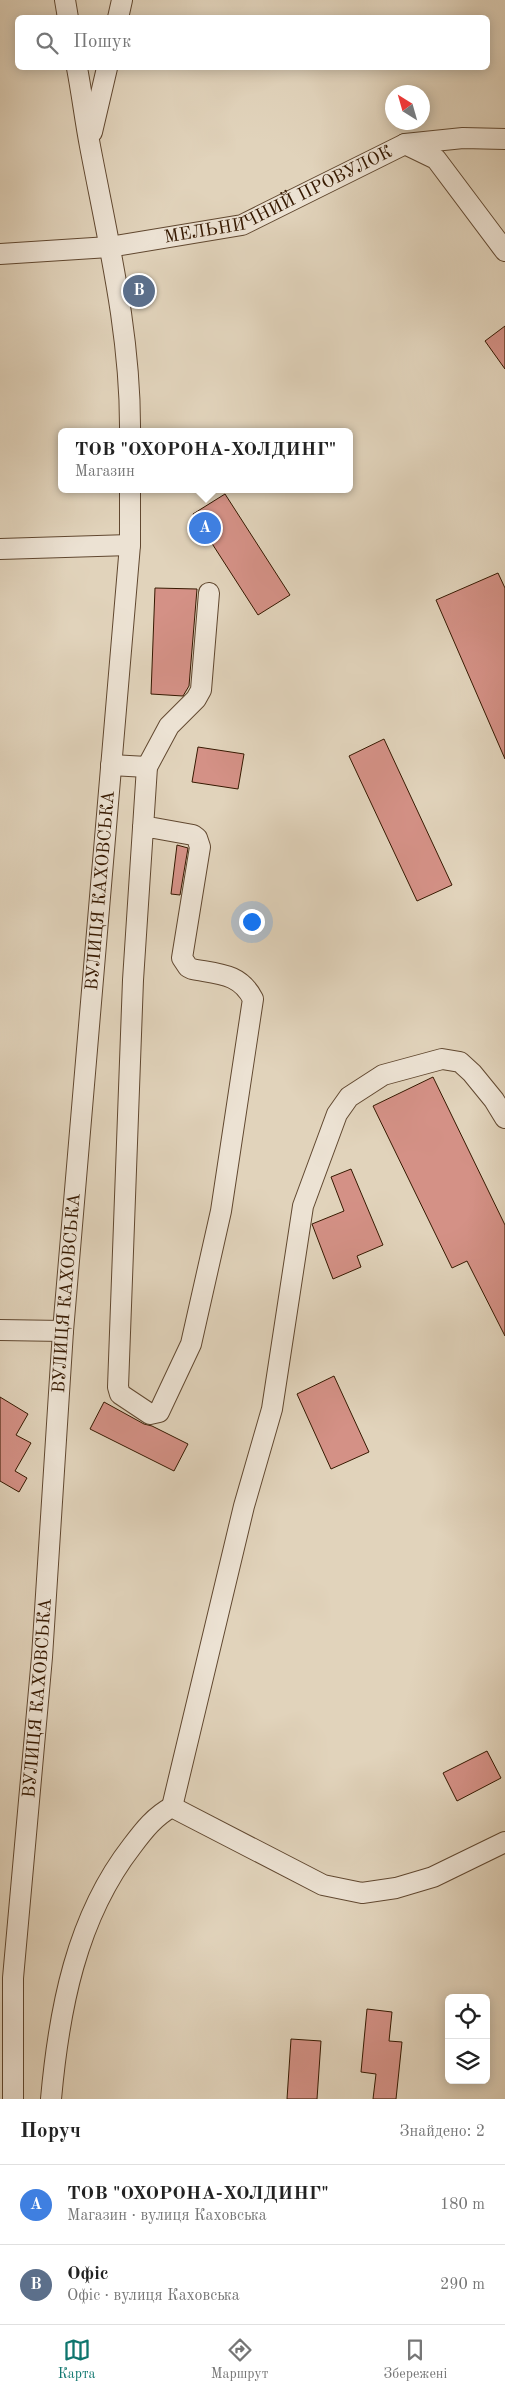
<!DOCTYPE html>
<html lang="uk">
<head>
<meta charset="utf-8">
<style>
  body { margin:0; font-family:"Old Standard TT",serif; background:#f6f6f6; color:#222 }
  .controls { position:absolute; right:15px; bottom:15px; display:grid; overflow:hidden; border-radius:8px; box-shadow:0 2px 12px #0003 }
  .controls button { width:45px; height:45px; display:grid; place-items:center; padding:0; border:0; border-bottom:1px solid #e0e0e0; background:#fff; color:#222; font:25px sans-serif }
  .compass { position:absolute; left:385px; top:85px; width:45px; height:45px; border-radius:50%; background:#fff; box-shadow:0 2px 12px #0003; rotate:323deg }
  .you { position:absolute; left:251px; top:921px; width:18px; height:18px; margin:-12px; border:4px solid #fff; border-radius:50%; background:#1a73e8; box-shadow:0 0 0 8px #1a73e833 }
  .badge { display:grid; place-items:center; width:32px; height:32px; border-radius:50%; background:#0f766e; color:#fff; font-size:16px; font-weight:700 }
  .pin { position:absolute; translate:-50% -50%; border:2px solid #fff; box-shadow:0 1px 5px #0006 }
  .popup { position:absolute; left:58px; top:428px; width:295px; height:65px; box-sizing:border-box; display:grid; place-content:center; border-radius:8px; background:#fff; filter:drop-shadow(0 1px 4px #0005); font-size:16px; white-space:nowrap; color:#767676 }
  .popup b { font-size:19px; color:#222 }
  .popup::after { content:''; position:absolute; left:50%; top:100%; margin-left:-10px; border:10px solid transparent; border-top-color:#fff }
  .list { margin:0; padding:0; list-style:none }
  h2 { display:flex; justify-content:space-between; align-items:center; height:65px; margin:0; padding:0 20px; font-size:21px }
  h2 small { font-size:16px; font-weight:400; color:#767676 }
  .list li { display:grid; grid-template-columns:32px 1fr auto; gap:15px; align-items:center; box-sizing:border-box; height:80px; padding:0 20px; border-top:1px solid #e0e0e0 }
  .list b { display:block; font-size:19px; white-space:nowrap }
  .list p { margin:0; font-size:16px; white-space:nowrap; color:#767676 }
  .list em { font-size:16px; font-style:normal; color:#767676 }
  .icon { flex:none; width:28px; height:28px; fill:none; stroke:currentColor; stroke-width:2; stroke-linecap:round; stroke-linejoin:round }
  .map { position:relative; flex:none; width:505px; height:2099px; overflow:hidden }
  .search { position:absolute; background:#fff; box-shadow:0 2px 12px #0003; left:15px; right:15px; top:15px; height:55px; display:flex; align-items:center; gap:12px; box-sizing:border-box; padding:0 18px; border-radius:8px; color:#767676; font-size:19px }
  .sheet { height:225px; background:#fff }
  nav { display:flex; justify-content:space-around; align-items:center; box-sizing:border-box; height:70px; border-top:1px solid #e0e0e0; background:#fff; font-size:14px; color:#767676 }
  nav a { display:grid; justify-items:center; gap:2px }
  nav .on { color:#0f766e }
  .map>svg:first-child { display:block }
  .building { fill:#d49186; stroke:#361901 }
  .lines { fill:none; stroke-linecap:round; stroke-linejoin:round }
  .minor-casing { stroke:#614830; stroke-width:22 }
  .minor { stroke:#ece2d3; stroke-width:20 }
  .labels { text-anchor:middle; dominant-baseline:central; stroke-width:4; stroke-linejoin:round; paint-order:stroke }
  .street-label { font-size:18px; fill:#361901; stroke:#ece2d3 }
</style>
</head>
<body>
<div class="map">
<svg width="505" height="2099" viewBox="0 0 505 2099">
  <rect width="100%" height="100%" fill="#e1d3bb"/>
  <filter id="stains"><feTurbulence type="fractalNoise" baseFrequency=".004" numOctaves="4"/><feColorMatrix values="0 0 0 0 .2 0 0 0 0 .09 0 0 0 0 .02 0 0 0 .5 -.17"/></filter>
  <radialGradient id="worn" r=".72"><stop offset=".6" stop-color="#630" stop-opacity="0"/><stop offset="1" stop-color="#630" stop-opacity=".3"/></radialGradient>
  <!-- building -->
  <g class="building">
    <polygon points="505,326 505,369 485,341"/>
    <polygon points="225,494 290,595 258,615 193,514"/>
    <polygon points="498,573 505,588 505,759 436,600"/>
    <polygon points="155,588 197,589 189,686 183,696 151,694"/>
    <polygon points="384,739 452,885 417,901 349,756"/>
    <polygon points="198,747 244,754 238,789 192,782"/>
    <polygon points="177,845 188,848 180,895 171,894"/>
    <polygon points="433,1077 505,1225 505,1336 467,1261 452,1268 373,1106"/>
    <polygon points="351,1169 383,1245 357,1256 361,1267 333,1279 312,1224 344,1211 331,1177"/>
    <polygon points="334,1376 369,1452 331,1469 297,1394"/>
    <polygon points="0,1397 28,1414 16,1435 31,1443 15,1471 27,1478 19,1492 0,1481"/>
    <polygon points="104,1402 144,1424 152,1426 188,1444 174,1471 90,1429"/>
    <polygon points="487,1751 501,1778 457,1801 443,1773"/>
    <polygon points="367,2009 392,2012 389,2041 402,2042 396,2099 373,2099 376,2074 361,2072"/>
    <polygon points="291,2039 321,2041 317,2099 287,2099"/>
  </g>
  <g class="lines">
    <defs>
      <g id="minor">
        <polyline points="65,0 68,18"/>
        <polyline points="118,18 122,0"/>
        <path d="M77,68C82,94 85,120 90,146C108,241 131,335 130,432"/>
        <polyline points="92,132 107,68"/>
        <polyline points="405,144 463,138 505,139"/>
        <path id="s1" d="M0,254L109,247L242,225L405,144L436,159L505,251"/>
        <polyline points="0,549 130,545"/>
        <polyline points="111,765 147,767"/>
        <path d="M143,826L193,835L197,838L200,847L182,958L188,967L192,969C218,974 240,973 253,999L221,1211L191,1344L159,1412L150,1414L120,1394L118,1387L133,980L147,767L169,726L196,699L201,690L209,593"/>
        <polyline points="0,1330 63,1331"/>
        <polyline points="172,1807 244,1506 272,1409 303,1206 337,1114 349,1097 383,1075 442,1059 460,1062 472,1073 494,1100 505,1118"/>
        <path id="s2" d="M13,2099V1978L42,1657L63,1331L130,545V489"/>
        <path d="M51,2099C59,2010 76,1918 132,1846C144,1830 155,1816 172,1807L323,1885L362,1893L396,1888L433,1877L505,1842"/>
      </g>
    </defs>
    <!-- minor casing -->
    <use href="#minor" class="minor-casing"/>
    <!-- minor -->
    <use href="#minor" class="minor"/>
  </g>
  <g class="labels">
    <!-- street labels -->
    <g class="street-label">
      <text stroke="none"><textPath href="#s1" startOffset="288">МЕЛЬНИЧНИЙ ПРОВУЛОК</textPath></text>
      <text stroke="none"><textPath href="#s2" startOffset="1212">ВУЛИЦЯ КАХОВСЬКА</textPath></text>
      <text stroke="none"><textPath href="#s2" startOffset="808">ВУЛИЦЯ КАХОВСЬКА</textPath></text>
      <text stroke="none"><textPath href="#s2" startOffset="402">ВУЛИЦЯ КАХОВСЬКА</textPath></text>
    </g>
  </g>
  <rect width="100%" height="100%" filter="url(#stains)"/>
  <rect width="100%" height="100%" fill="url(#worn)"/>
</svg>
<div class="controls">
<button><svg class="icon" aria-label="locate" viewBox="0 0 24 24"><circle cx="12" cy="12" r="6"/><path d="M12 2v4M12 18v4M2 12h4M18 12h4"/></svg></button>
<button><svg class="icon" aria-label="layers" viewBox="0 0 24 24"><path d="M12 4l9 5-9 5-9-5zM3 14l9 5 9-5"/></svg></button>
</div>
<svg class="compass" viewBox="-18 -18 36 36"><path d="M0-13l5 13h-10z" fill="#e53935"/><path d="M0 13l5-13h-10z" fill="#767676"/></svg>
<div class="you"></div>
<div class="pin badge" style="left:205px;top:528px;background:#3f7fe0">A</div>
<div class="popup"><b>ТОВ &quot;ОХОРОНА-ХОЛДИНГ&quot;</b>Магазин</div>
<div class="pin badge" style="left:139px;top:291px;background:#5c6f8a">B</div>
<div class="search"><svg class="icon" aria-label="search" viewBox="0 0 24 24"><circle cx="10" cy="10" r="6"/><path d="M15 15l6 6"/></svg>Пошук</div>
</div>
<section class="sheet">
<h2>Поруч<small>Знайдено: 2</small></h2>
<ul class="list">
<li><span class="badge" style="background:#3f7fe0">A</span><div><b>ТОВ &quot;ОХОРОНА-ХОЛДИНГ&quot;</b><p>Магазин · вулиця Каховська</p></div><em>180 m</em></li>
<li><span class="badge" style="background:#5c6f8a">B</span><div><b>Офіс</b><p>Офіс · вулиця Каховська</p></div><em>290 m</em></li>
</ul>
</section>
<nav>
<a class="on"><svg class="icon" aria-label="map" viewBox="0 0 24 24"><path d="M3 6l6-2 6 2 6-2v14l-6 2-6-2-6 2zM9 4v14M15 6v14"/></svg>Карта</a>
<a><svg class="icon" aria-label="directions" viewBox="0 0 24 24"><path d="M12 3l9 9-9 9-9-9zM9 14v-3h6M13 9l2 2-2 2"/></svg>Маршрут</a>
<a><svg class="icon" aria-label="saved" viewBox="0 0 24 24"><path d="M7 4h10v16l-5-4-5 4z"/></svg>Збережені</a>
</nav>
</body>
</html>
